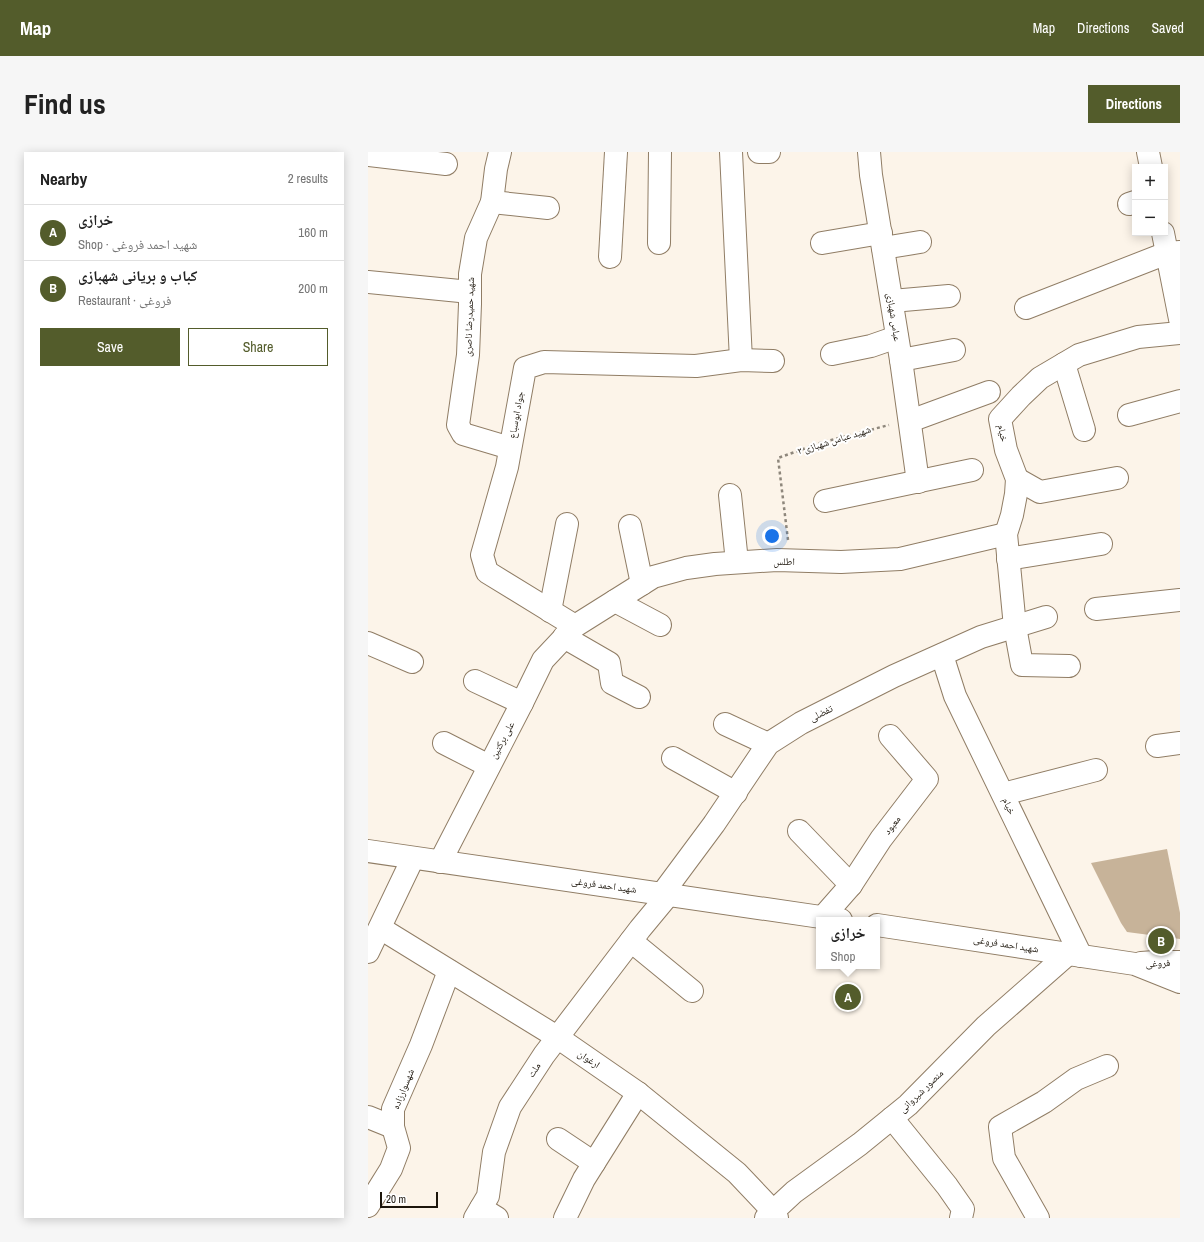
<!DOCTYPE html>
<html lang="en">
<head>
<meta charset="utf-8">
<style>
  body { margin:0; font-family:"Archivo Narrow","Noto Naskh Arabic",sans-serif; background:#f6f6f6; color:#222 }
  .controls { position:absolute; right:12px; top:12px; display:grid; overflow:hidden; border-radius:0px; box-shadow:0 2px 10px #0003 }
  .controls button { width:36px; height:36px; display:grid; place-items:center; padding:0; border:0; border-bottom:1px solid #e0e0e0; background:#fff; color:#222; font:20px sans-serif }
  .scale { position:absolute; left:12px; bottom:10px; width:58px; box-sizing:border-box; padding-left:4px; border:2px solid #1c150b; border-top:0; font-size:11px; line-height:14px; white-space:nowrap; color:#1c150b; -webkit-text-stroke:3px #fff; paint-order:stroke }
  .you { position:absolute; left:404px; top:384px; width:14px; height:14px; margin:-10px; border:3px solid #fff; border-radius:50%; background:#1a73e8; box-shadow:0 0 0 6px #1a73e833 }
  .badge { display:grid; place-items:center; width:26px; height:26px; border-radius:50%; background:#535c2b; color:#fff; font-size:13px; font-weight:700 }
  .pin { position:absolute; translate:-50% -50%; border:2px solid #fff; box-shadow:0 1px 4px #0006 }
  .popup { position:absolute; left:448px; top:765px; width:64px; height:52px; box-sizing:border-box; display:grid; place-content:center; border-radius:0px; background:#fff; filter:drop-shadow(0 1px 3px #0005); font-size:13px; white-space:nowrap; color:#767676 }
  .popup b { font-size:15px; color:#222 }
  .popup::after { content:''; position:absolute; left:50%; top:100%; margin-left:-8px; border:8px solid transparent; border-top-color:#fff }
  .list { margin:0; padding:0; list-style:none }
  h2 { display:flex; justify-content:space-between; align-items:center; height:52px; margin:0; padding:0 16px; font-size:17px }
  h2 small { font-size:13px; font-weight:400; color:#767676 }
  .list li { display:grid; grid-template-columns:26px 1fr auto; gap:12px; align-items:center; box-sizing:border-box; height:56px; padding:0 16px; border-top:1px solid #e0e0e0 }
  .list b { display:block; font-size:15px; white-space:nowrap }
  .list p { margin:0; font-size:13px; white-space:nowrap; color:#767676 }
  .list em { font-size:13px; font-style:normal; color:#767676 }
  .actions { display:flex; gap:8px; padding:12px 16px }
  .actions a { flex:1; padding:9px 0; border:1px solid #535c2b; border-radius:0px; text-align:center; font-size:14px; color:#535c2b }
  .actions .main { background:#535c2b; color:#fff }
  .map { position:relative; flex:none; width:812px; height:1066px; overflow:hidden; border-radius:0px }
  header { display:flex; align-items:center; gap:24px; box-sizing:border-box; height:56px; padding:0 20px; background:#535c2b; color:#fff }
  header strong { font-size:19px }
  nav { display:flex; gap:22px; margin-inline-start:auto; font-size:14px }
  .intro { display:flex; align-items:center; justify-content:space-between; box-sizing:border-box; height:96px; padding:0 24px }
  h1 { margin:0; font-size:28px }
  .button { padding:10px 18px; border-radius:0px; background:#535c2b; color:#fff; font-size:14px; font-weight:700 }
  main { display:flex; gap:24px; padding:0 24px }
  aside { flex:1; background:#fff; border-radius:0px; box-shadow:0 2px 10px #0003 }
  .map>svg:first-child { display:block }
  .building { fill:#c7b399 }
  .lines { fill:none; stroke-linecap:round; stroke-linejoin:round }
  .minor-casing { stroke:#907d65; stroke-width:24 }
  .major-casing { stroke:#907d65; stroke-width:24 }
  .path { stroke:#8e877c; stroke-width:2.5; stroke-dasharray:3 3; stroke-linecap:butt }
  .minor { stroke:#fff; stroke-width:22 }
  .major { stroke:#fff; stroke-width:22 }
  .labels { text-anchor:middle; dominant-baseline:central; stroke-width:4; stroke-linejoin:round; paint-order:stroke }
  .street-label { font-size:10px; fill:#1c150b; stroke:#fff }
</style>
</head>
<body>
<header>
<strong>Map</strong>
<nav><a>Map</a><a>Directions</a><a>Saved</a></nav>
</header>
<div class="intro"><h1>Find us</h1><a class="button">Directions</a></div>
<main>
<aside>
<h2>Nearby<small>2 results</small></h2>
<ul class="list">
<li><span class="badge">A</span><div><b>خرازی</b><p>Shop · شهید احمد فروغی</p></div><em>160 m</em></li>
<li><span class="badge">B</span><div><b>کباب و بریانی شهبازی</b><p>Restaurant · فروغی</p></div><em>200 m</em></li>
</ul>
<div class="actions"><a class="main">Save</a><a>Share</a></div>
</aside>
<div class="map">
<svg width="812" height="1066" viewBox="0 0 812 1066">
  <rect width="100%" height="100%" fill="#fcf4e9"/>
  <!-- building -->
  <polygon class="building" points="799,697 812,761 812,787 759,780 753,771 723,711"/>
  <g class="lines">
    <defs>
      <g id="minor">
        <polyline points="132,0 128,17 124,50 108,86 102,122 102,152 100,203 90,273 95,282 142,296"/>
        <polyline points="363,0 373,208"/>
        <polyline points="391,0 401,0"/>
        <polyline points="501,0 503,23 533,208 550,330"/>
        <polyline points="780,0 783,15"/>
        <polyline points="0,3 78,12"/>
        <polyline points="124,50 180,56"/>
        <polyline points="761,52 767,50"/>
        <polyline points="795,81 812,167"/>
        <polyline points="291,91 292,0"/>
        <polyline points="454,91 513,81"/>
        <polyline points="515,96 552,90"/>
        <polyline points="242,105 248,0"/>
        <polyline points="0,130 102,140"/>
        <polyline points="524,149 581,144"/>
        <polyline points="658,156 799,101 812,100"/>
        <polyline points="464,202 503,194 529,185"/>
        <polyline points="533,208 586,198"/>
        <polyline points="696,212 716,278"/>
        <polyline points="761,263 812,249"/>
        <polyline points="542,269 621,240"/>
        <polyline points="649,327 672,340 749,326"/>
        <polyline points="362,343 369,410"/>
        <polyline points="457,349 604,318"/>
        <polyline points="262,374 274,432"/>
        <polyline points="640,407 733,392"/>
        <polyline points="247,449 292,473"/>
        <polyline points="728,457 812,448"/>
        <polyline points="182,459 199,372"/>
        <polyline points="207,474 119,420 114,403 139,315 157,216 176,210 328,214 373,208 405,209"/>
        <polyline points="196,485 241,511 244,531 271,545"/>
        <polyline points="0,491 44,510"/>
        <polyline points="574,503 587,544 713,804"/>
        <polyline points="701,514 654,513 647,475 638,382 644,363 648,342 649,327 638,298 632,267 653,244 672,226 711,203 770,185 812,181"/>
        <polyline points="107,529 154,551"/>
        <polyline points="357,572 400,592"/>
        <polyline points="76,591 121,614"/>
        <polyline points="789,594 812,591"/>
        <polyline points="305,606 368,641"/>
        <polyline points="635,642 728,618"/>
        <polyline points="431,679 483,733"/>
        <polyline points="72,710 154,551 175,508 207,474 285,425 318,416 347,412 409,408 473,410 532,407 638,382"/>
        <polyline points="294,742 346,672 400,592 433,571 526,524 613,485 678,465"/>
        <polyline points="454,766 483,733 513,687 559,627 522,584"/>
        <polyline points="12,776 189,885 270,941 369,1021 405,1059 409,1066"/>
        <polyline points="263,789 324,839"/>
        <polyline points="0,800 45,706"/>
        <polyline points="0,965 25,975"/>
        <polyline points="524,966 579,1034 595,1057 593,1066"/>
        <polyline points="190,987 226,1011"/>
        <polyline points="0,1054 23,1017 31,996 25,975 25,957 53,893 81,819"/>
        <polyline points="113,1056 129,1066"/>
        <polyline points="107,1066 120,1044 126,1000 142,955 176,903 272,777 301,742"/>
        <polyline points="197,1066 216,1027 270,941"/>
        <polyline points="398,1066 426,1040 492,992 540,953 618,874 700,802"/>
        <polyline points="670,1066 636,1006 632,975 676,950 708,927 739,914"/>
      </g>
      <g id="major">
        <polyline points="0,699 473,768"/>
        <polyline points="509,773 767,812 812,830"/>
        <polyline points="773,811 787,810 812,810"/>
      </g>
    </defs>
    <!-- minor casing -->
    <use href="#minor" class="minor-casing"/>
    <!-- major casing -->
    <use href="#major" class="major-casing"/>
    <!-- path -->
    <polyline class="path" points="420,388 410,306 452,291 521,273"/>
    <!-- minor -->
    <use href="#minor" class="minor"/>
    <!-- major -->
    <use href="#major" class="major"/>
  </g>
  <g class="labels">
    <!-- street labels -->
    <g class="street-label">
      <text transform="translate(101 165) rotate(-88)">شهید حمیدرضا ناصری</text>
      <text transform="translate(526 165) rotate(81)">عباس شهبازی</text>
      <text transform="translate(148 263) rotate(-80)">جواد ابوسباع</text>
      <text transform="translate(635 281) rotate(78)">خیام</text>
      <text transform="translate(466 288) rotate(-17)">شهید عباس شهبازی ۲</text>
      <text x="416" y="409">اطلس</text>
      <text transform="translate(453 561) rotate(-27)">تفضلی</text>
      <text transform="translate(134 588) rotate(-62)">علی برکتین</text>
      <text transform="translate(641 654) rotate(65)">خیام</text>
      <text transform="translate(524 673) rotate(-52)">معبود</text>
      <text transform="translate(236 733) rotate(8)">شهید احمد فروغی</text>
      <text transform="translate(638 792) rotate(9)">شهید احمد فروغی</text>
      <text transform="translate(790 811) rotate(-2)">فروغی</text>
      <text transform="translate(221 907) rotate(34)">ارغوان</text>
      <text transform="translate(166 918) rotate(-57)">ملت</text>
      <text transform="translate(35 937) rotate(-68)">شهسوارزاده</text>
      <text transform="translate(553 939) rotate(-44)">منصور شیروانی</text>
    </g>
  </g>
</svg>
<div class="controls">
<button>+</button>
<button>−</button>
</div>
<div class="scale">20 m</div>
<div class="you"></div>
<div class="pin badge" style="left:480px;top:845px">A</div>
<div class="popup"><b>خرازی</b>Shop</div>
<div class="pin badge" style="left:793px;top:789px">B</div>
</div>
</main>
</body>
</html>
